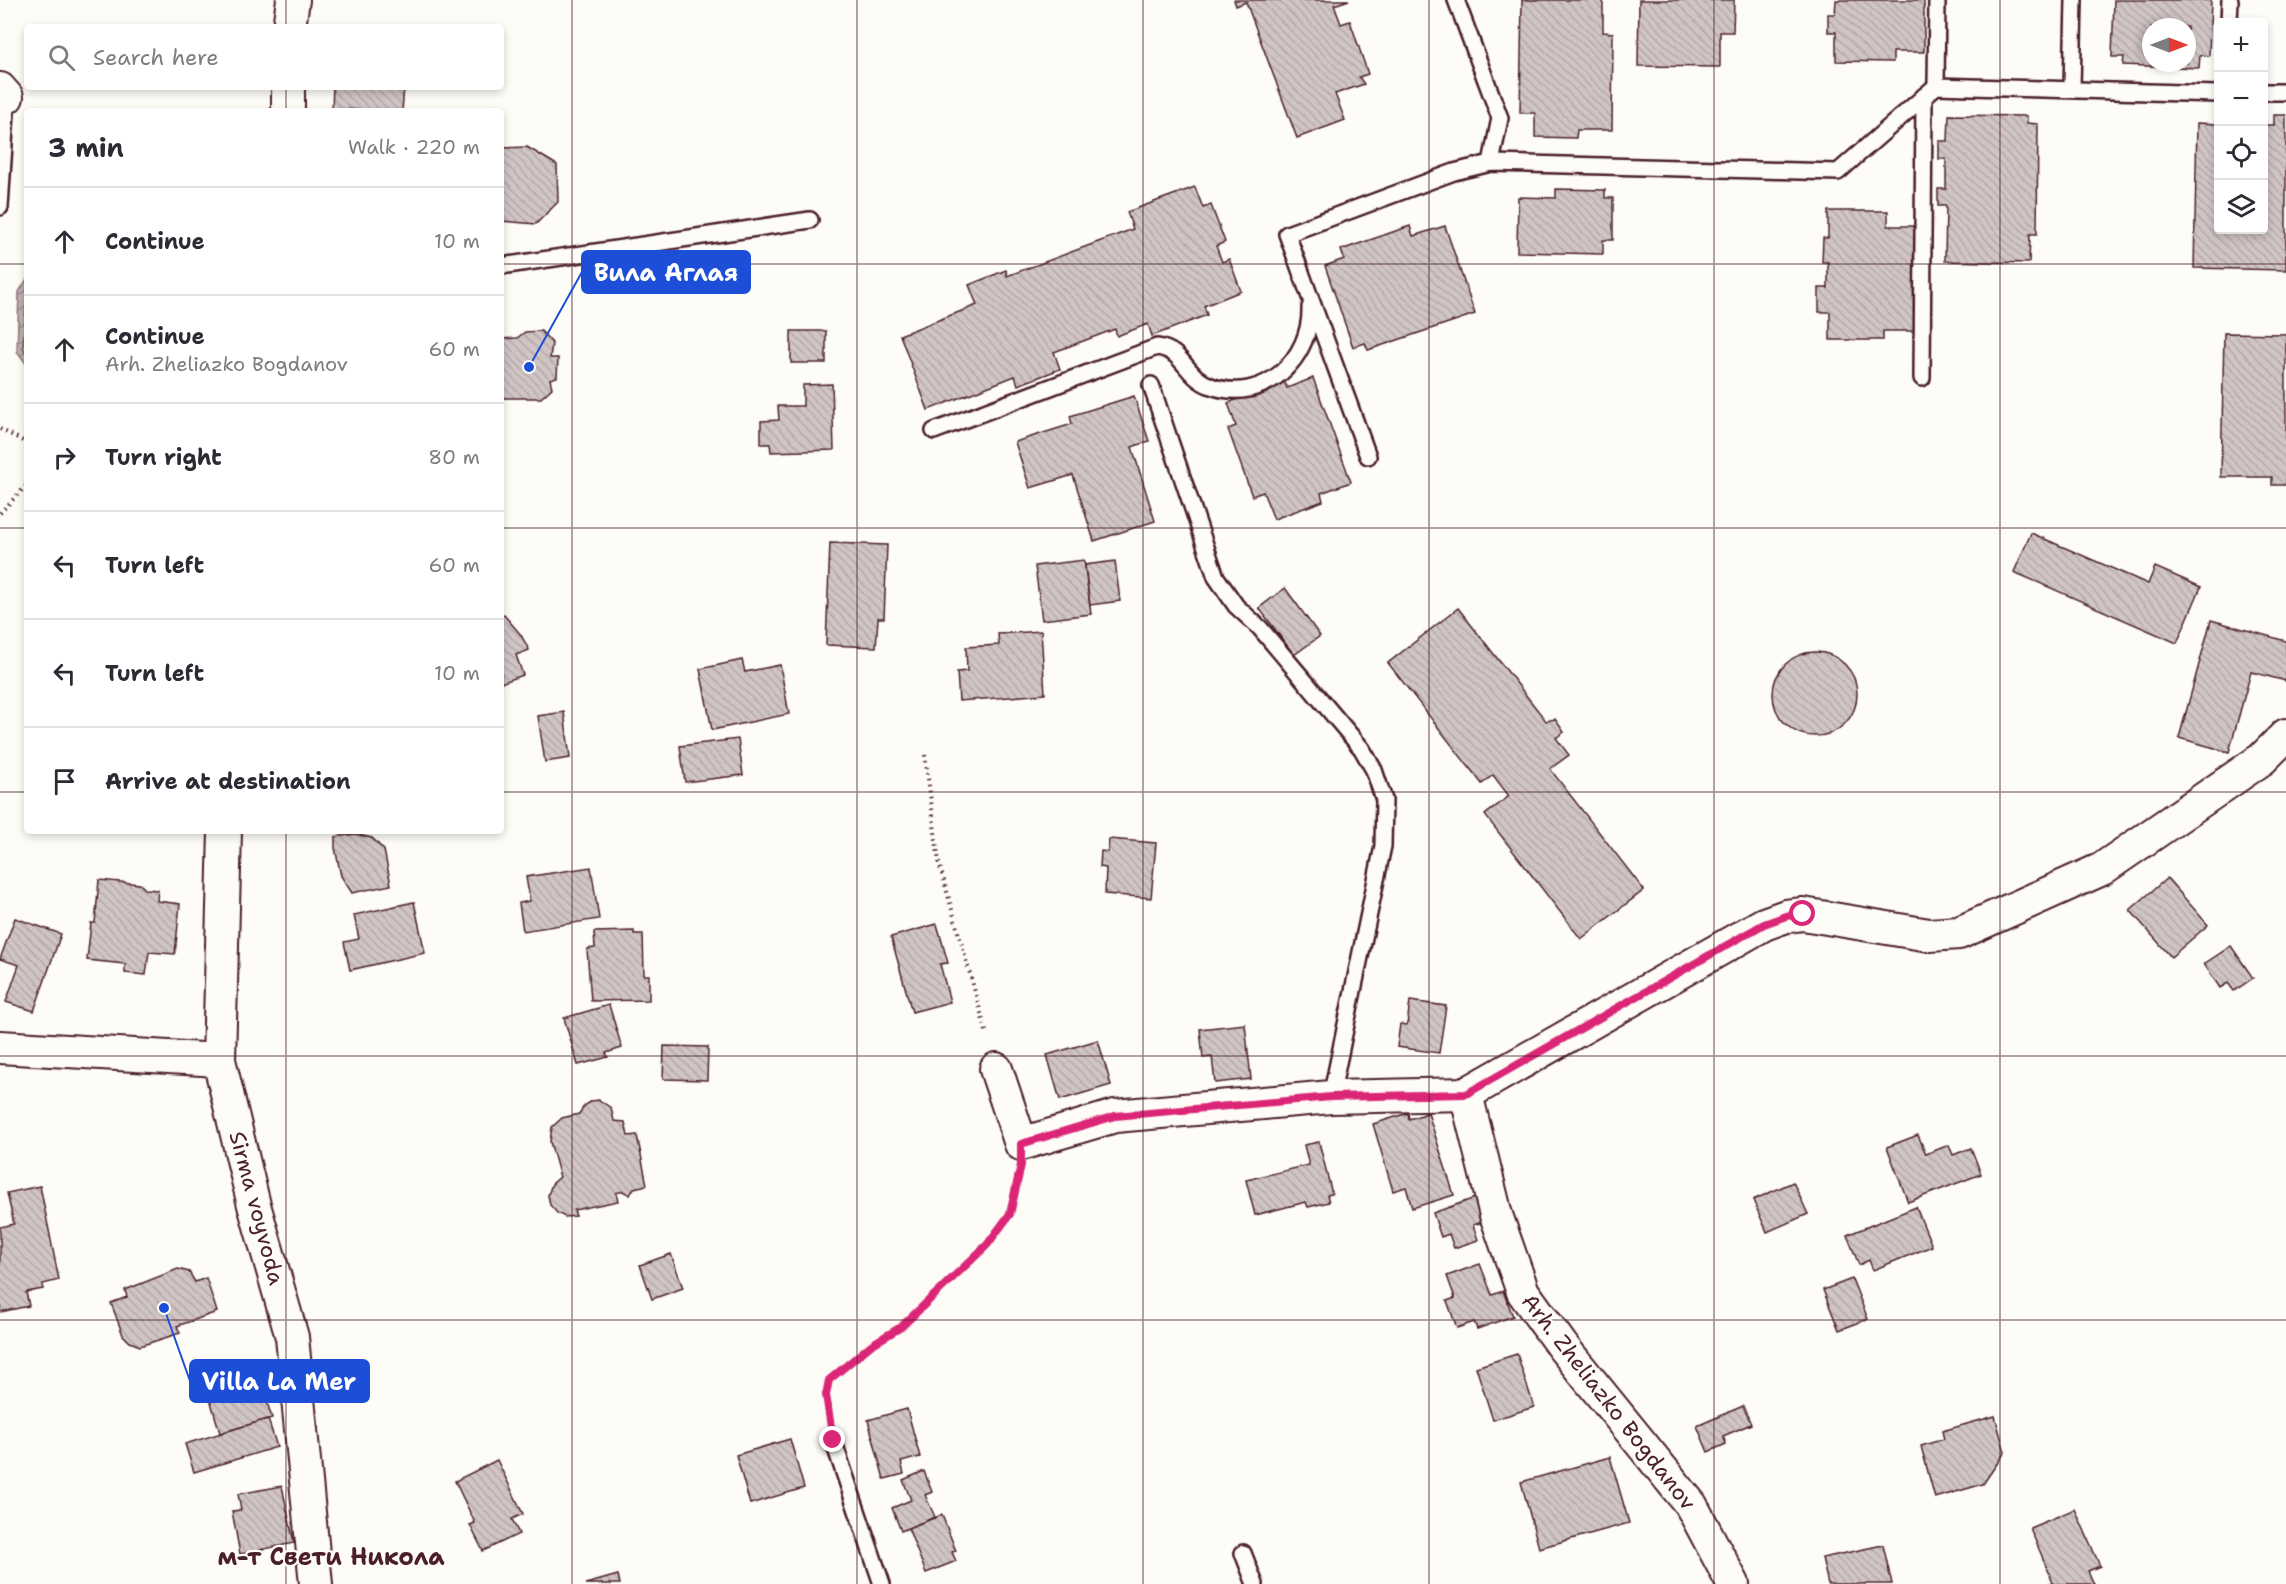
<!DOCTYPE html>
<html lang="en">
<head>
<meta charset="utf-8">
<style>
  body { margin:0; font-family:"Shantell Sans",sans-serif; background:#f7f7f7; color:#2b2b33 }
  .controls { position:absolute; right:18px; top:18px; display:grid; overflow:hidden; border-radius:6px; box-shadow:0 3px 9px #0003 }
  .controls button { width:54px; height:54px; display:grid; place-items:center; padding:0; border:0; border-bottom:2px solid #e1e1e2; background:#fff; color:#2b2b33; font:30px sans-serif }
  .compass { position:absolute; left:2142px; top:18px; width:54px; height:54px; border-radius:50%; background:#fff; box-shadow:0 3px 9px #0003; rotate:90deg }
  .stop { position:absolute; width:18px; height:18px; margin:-14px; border:4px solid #db2777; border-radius:50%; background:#fff }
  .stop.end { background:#db2777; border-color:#fff; box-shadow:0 2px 6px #0008 }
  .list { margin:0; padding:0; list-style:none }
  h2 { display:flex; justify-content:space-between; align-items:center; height:78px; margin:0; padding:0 24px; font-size:26px }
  h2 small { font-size:20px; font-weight:400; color:#7c7c81 }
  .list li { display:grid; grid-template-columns:39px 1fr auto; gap:18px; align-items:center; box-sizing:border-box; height:108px; padding:0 24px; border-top:2px solid #e1e1e2 }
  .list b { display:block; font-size:22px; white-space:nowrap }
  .list p { margin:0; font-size:20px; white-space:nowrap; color:#7c7c81 }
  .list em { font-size:20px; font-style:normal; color:#7c7c81 }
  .icon { flex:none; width:33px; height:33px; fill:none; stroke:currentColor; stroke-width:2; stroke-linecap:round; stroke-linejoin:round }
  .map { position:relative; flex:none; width:2286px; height:1584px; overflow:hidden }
  .search { position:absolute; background:#fff; box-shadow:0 3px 9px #0003; left:24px; top:24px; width:480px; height:66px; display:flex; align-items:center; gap:15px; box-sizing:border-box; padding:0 21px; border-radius:6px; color:#7c7c81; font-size:22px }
  .panel { position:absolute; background:#fff; box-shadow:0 3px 9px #0003; left:24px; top:108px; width:480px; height:726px; border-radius:6px }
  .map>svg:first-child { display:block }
  .water { fill:url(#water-waves); stroke:#91777b; stroke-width:1.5 }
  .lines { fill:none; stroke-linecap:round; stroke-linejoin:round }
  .shore { stroke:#795961; stroke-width:1.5 }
  .building { fill:url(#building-back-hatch); stroke:#4a1f2b; stroke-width:1.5; fill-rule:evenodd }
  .lane-casing { stroke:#4a1f2b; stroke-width:20 }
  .street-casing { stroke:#4a1f2b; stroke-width:36 }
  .path { stroke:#4a1f2b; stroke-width:4; stroke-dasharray:1.5 4.5; stroke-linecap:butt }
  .lane { stroke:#fdfcf7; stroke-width:15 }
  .street { stroke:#fdfcf7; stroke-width:32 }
  .route { stroke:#db2777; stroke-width:8 }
  .grid { fill:none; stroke:#4a1f2b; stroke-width:1.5; stroke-opacity:0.55 }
  .labels { text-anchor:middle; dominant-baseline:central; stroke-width:4.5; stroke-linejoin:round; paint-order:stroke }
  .street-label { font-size:22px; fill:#4a1f2b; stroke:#fdfcf7 }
  .neighbourhood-label { font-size:24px; font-weight:bold; fill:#4a1f2b; stroke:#fdfcf7 }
  .leader { fill:none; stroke:#1d4ed8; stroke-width:2 }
  .callout-dot { fill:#1d4ed8; stroke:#fdfcf7; stroke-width:2 }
  .callout { fill:#1d4ed8; stroke:#1d4ed8; stroke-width:2 }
  .callout-label { font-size:24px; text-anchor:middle; font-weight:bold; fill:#fff }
</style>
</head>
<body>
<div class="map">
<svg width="2286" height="1584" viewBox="0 0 2286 1584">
  <defs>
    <pattern id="water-waves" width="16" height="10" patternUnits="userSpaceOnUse" patternTransform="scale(1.5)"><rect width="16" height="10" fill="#c0b1b1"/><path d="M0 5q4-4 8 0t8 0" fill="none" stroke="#9e8f90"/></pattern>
    <pattern id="building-back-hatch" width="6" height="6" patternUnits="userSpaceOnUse" patternTransform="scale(1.5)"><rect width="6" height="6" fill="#d0c5c4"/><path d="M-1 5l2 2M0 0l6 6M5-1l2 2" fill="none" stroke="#b4a9a9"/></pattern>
  </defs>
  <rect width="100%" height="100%" fill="#fdfcf7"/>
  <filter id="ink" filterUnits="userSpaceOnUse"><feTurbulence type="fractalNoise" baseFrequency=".0167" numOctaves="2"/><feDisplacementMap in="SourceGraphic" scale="12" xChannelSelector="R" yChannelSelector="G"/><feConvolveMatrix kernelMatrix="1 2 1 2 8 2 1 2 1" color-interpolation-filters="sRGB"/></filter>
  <g filter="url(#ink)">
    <!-- water -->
    <polygon class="water" points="27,279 27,365 17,351 19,292"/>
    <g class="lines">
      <!-- shore -->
      <polyline class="shore" points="27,289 23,348 27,355"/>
    </g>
    <!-- building -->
    <g class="building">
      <polygon points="1234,0 1349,0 1334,5 1341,24 1350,21 1368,74 1359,77 1364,84 1335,94 1345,120 1297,138 1246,2 1236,6"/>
      <polygon points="1522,0 1603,0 1603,32 1613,33 1612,130 1577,130 1576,138 1535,137 1535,113 1520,113"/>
      <polygon points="1639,0 1734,0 1733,32 1720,32 1720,67 1638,66"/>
      <polygon points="1836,0 1924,0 1924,52 1893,52 1893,62 1836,61 1836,32 1828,32 1828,14 1835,14"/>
      <path d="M2114,0H2211L2209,56L2200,55L2199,68L2123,65L2124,57H2112ZM2151,27H2187V63H2151Z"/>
      <polygon points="333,87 404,87 402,111 332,109"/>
      <polygon points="1949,115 2027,116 2027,123 2038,124 2037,234 2030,234 2029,263 1945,261 1946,206 1938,206 1938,189 1946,189 1946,159 1939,159 1939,141 1948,141"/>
      <polygon points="2274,115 2286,115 2286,270 2194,268 2197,123 2218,124 2218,230 2264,230 2264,125 2274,125"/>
      <polygon points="527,147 557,165 558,202 536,224 501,221 501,148"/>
      <polygon points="1195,187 1203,208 1211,205 1225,242 1216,246 1222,262 1229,259 1241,291 1204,306 1207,315 1152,336 1148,324 1117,336 1115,329 1054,352 1060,369 1018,385 1015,376 928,410 900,335 977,305 969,285 1006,270 1007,276 1133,229 1127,212"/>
      <polygon points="1556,189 1605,190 1605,198 1613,198 1613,240 1603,240 1603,254 1517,252 1518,197 1556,198"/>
      <polygon points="1828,211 1888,211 1888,226 1918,226 1917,331 1883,331 1883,340 1830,340 1830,312 1819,312 1819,288 1828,288 1828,262 1822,262 1823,238 1828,238"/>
      <polygon points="1410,226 1413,236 1445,226 1475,314 1368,350 1365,343 1353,347 1325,266 1344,259 1341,250"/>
      <polygon points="541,331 552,343 550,358 558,358 557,377 550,379 552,388 541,398 501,398 501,339 517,338 525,332"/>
      <rect x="791" y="331" width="35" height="32"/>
      <polygon points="2224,333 2286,334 2286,485 2272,485 2272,477 2221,477"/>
      <polygon points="1313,378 1351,482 1321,493 1323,501 1274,519 1263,492 1252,496 1228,429 1236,426 1228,403 1284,381 1287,388"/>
      <polygon points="832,384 834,450 771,452 770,444 761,444 761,421 779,420 778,406 803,406 803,385"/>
      <polygon points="1134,396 1149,441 1132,447 1155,521 1094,541 1073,475 1030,488 1015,442 1072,424 1070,416"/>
      <polygon points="2031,533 2148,584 2155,567 2201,587 2177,643 2014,572"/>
      <polygon points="830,543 887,545 884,618 878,618 876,647 826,645"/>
      <polygon points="1084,560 1091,614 1042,620 1035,566"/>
      <polygon points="1115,561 1120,601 1090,605 1085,565"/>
      <polygon points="1285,588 1320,636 1294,655 1259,608"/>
      <polygon points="1458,608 1546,721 1555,719 1564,732 1556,738 1569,755 1550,769 1644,890 1581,939 1485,815 1509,796 1493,775 1482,784 1388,663"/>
      <polygon points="504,615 521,635 529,650 516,655 523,675 501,683 501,616"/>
      <polygon points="2211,620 2286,641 2286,681 2251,672 2229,752 2179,738"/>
      <polygon points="1041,631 1045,694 959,701 957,672 967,671 966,647 999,645 998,634"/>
      <circle cx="1815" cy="694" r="42"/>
      <polygon points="742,660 745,672 780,665 789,714 712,730 700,669"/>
      <polygon points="564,712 570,758 545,762 538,716"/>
      <polygon points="738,739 743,775 685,782 680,746"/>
      <polygon points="355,834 372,838 384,850 391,885 352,893 341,876 335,848 335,837"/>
      <polygon points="1109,839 1156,843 1151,898 1105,894 1106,868 1100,867 1101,851 1108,852"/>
      <polygon points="591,867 599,919 523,931 519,903 530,901 526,877"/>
      <polygon points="2167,878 2208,925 2171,957 2130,910"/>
      <polygon points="99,880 140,884 145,889 158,890 157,901 180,904 175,954 149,952 146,975 125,973 125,964 87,960 91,923 95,923"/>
      <polygon points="414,902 425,953 350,970 344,942 359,939 354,915"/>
      <polygon points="15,918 61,934 34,1011 6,1002 19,965 0,959"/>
      <polygon points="937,924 948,963 940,964 950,1002 912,1012 891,937"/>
      <polygon points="634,931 634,934 643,934 644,975 649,975 649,1000 591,1001 587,949 595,948 594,932"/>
      <polygon points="2231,946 2253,978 2234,991 2228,983 2220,988 2204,964"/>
      <polygon points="1410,1001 1446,1006 1439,1053 1397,1047 1400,1024 1407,1025"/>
      <polygon points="609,1005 622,1048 606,1053 608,1057 578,1065 564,1018"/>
      <polygon points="1245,1024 1251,1079 1215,1083 1212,1057 1203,1058 1200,1029"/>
      <polygon points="1098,1040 1111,1085 1060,1100 1047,1055"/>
      <polygon points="664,1046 708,1047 707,1080 663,1079"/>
      <polygon points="599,1100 611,1108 614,1121 625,1122 628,1136 637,1135 647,1185 634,1188 630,1195 623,1191 616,1193 618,1201 574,1210 576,1216 565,1217 557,1213 550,1205 548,1195 552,1184 560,1177 550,1142 552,1127 562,1118 579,1114 584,1106 592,1101"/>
      <polygon points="1408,1113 1409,1119 1428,1113 1454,1195 1412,1208 1406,1187 1393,1191 1373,1124"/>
      <polygon points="1918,1135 1926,1154 1949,1145 1953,1155 1971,1148 1981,1174 1908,1202 1887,1147"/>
      <polygon points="1319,1142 1332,1194 1327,1195 1329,1202 1308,1207 1306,1202 1255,1215 1246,1180 1309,1165 1304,1145"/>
      <polygon points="1793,1182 1808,1214 1767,1232 1753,1200"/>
      <polygon points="40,1186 59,1280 43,1284 43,1289 26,1292 29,1306 0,1312 0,1227 14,1224 7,1193"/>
      <polygon points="1475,1198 1483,1222 1473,1225 1478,1240 1454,1248 1449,1234 1441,1237 1433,1213"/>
      <polygon points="1916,1207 1932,1246 1873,1270 1869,1260 1859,1265 1847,1235"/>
      <polygon points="671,1254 683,1288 652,1299 640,1265"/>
      <polygon points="1480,1264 1492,1295 1503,1291 1513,1316 1477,1329 1474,1322 1457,1328 1447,1301 1455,1298 1447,1276"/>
      <polygon points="178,1269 189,1272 195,1282 206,1278 217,1312 177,1326 180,1333 140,1346 130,1342 123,1335 111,1303 127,1297 125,1290"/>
      <polygon points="1852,1279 1868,1319 1839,1330 1823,1290"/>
      <polygon points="1517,1354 1534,1407 1493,1420 1476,1367"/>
      <polygon points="257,1370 272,1418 220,1433 206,1385"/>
      <polygon points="1743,1406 1751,1424 1723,1436 1726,1444 1708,1452 1697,1426"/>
      <polygon points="907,1409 920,1457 901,1462 904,1474 884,1479 868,1420"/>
      <polygon points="1995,1416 2005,1452 1983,1484 1935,1498 1921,1446 1944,1439 1942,1431"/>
      <polygon points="268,1419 277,1447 194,1472 185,1444"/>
      <polygon points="790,1439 804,1488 750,1504 736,1455"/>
      <polygon points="1610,1457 1629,1523 1539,1548 1521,1482"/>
      <polygon points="497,1460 523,1514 512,1519 519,1534 483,1551 470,1525 475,1523 455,1481"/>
      <polygon points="924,1471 932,1492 925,1495 935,1517 901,1531 892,1508 911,1500 903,1480"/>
      <polygon points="282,1486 294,1543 240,1554 232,1511 241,1510 238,1494"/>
      <polygon points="2075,1509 2100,1566 2088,1571 2094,1584 2048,1584 2053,1582 2030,1528"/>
      <polygon points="942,1515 956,1551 952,1552 956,1561 926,1573 908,1528"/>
      <polygon points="1883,1545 1892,1584 1828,1584 1822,1558"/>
      <polygon points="618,1575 620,1584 586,1584"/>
    </g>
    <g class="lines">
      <defs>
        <g id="lane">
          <polyline points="1456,0 1500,118 1491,163"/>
          <polyline points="2229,22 2230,0"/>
          <polyline points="1936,86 1937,0"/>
          <polyline points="2072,88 2074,0"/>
          <polyline points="2264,92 2286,92"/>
          <polyline points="0,207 7,97"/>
          <polyline points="501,266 810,220"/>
          <polyline points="1922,378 1924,96"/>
          <polyline points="1151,385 1216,577 1236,606 1260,628 1362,749 1374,770 1384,800 1383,846 1331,1097"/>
          <path d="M934,431L1157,347C1184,350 1185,377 1211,386C1264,405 1312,358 1310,307"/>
          <polyline points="1368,456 1287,234 1454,172 1491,163 1838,172 1936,86 2218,94"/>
          <polyline points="833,1440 882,1584"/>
          <polyline points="1243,1553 1255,1584"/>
        </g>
        <g id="street">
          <polyline points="289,27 293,0"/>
          <polyline points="0,89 7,97"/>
          <polyline points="288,111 288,87"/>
          <polyline points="225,831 219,1060 254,1205 292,1337 316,1584"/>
          <polyline points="0,1047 219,1060"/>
          <polyline points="996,1069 1021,1144 1115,1116 1331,1097 1466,1094"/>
          <polyline points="1733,1584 1691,1505 1562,1346 1523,1292 1496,1215 1466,1094 1764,924 1786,916 1803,914 1929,935 1959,933 2102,869 2262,759 2286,735"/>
        </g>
      </defs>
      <!-- lane casing -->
      <use href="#lane" class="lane-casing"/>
      <!-- street casing -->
      <use href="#street" class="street-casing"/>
      <!-- path -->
      <g class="path">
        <polyline points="0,429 27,443"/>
        <polyline points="0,513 27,485"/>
        <polyline points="925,755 939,863 987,1035"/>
        <polyline points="829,1414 826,1395 829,1380 871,1345 901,1327 987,1245 1010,1213 1019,1177"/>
      </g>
      <!-- lane -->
      <use href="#lane" class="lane"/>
      <!-- street -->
      <use href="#street" class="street"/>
    </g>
  </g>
  <g class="lines" filter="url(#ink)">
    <!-- route -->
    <polyline class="route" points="833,1440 826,1395 829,1380 871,1345 901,1327 987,1245 1010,1214 1021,1165 1021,1144 1115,1116 1331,1097 1466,1094 1764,924 1786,916 1803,914"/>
  </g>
  <!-- grid -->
  <path class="grid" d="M286,0V27M572,0V1584M857,0V1584M1143,0V1584M1429,0V1584M1714,0V1584M2000,0V1584M286,87V111M0,264H27M501,264H2286M0,528H27M501,528H2286M0,792H27M501,792H2286M286,831V1584M0,1056H2286M0,1320H2286"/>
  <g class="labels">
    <!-- street labels -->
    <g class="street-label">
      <text transform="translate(257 1208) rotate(75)">Sirma voyvoda</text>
      <text transform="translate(1609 1402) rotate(52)">Arh. Zheliazko Bogdanov</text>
    </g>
    <!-- neighbourhood labels -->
    <g class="neighbourhood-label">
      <text x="331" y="1557">м-т Свети Никола</text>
    </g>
  </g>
  <!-- callouts -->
  <path class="leader" d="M529 367L582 272M164 1308L190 1381"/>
  <g class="callout-dot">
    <circle cx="529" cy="367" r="6"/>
    <circle cx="164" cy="1308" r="6"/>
  </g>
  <g class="callout">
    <rect x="582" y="251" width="168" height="42" rx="6"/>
    <rect x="190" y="1360" width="179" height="42" rx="6"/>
  </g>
  <g class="callout-label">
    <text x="666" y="281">Вила Аглая</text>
    <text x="279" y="1390">Villa La Mer</text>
  </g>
</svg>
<div class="controls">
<button>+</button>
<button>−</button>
<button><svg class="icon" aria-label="locate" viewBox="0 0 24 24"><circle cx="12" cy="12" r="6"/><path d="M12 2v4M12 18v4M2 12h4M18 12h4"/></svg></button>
<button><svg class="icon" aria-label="layers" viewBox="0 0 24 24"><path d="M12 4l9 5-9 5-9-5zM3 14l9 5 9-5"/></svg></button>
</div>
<svg class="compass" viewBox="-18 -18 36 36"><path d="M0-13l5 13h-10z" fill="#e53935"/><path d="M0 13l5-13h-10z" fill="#7c7c81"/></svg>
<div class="stop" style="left:1803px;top:914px"></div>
<div class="stop end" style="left:833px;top:1440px"></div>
<div class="search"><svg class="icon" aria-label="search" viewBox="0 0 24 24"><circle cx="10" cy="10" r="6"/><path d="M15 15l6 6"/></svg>Search here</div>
<section class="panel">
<h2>3 min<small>Walk · 220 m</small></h2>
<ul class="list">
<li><svg class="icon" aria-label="ahead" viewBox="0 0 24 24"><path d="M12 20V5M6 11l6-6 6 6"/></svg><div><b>Continue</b></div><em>10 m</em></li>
<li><svg class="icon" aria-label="ahead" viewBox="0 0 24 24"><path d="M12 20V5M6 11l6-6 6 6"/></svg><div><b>Continue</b><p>Arh. Zheliazko Bogdanov</p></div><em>60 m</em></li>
<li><svg class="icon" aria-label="right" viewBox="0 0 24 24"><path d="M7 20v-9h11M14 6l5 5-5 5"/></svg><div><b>Turn right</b></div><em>80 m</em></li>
<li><svg class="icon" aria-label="left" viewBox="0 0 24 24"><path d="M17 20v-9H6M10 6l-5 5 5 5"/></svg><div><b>Turn left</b></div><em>60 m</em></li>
<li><svg class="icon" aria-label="left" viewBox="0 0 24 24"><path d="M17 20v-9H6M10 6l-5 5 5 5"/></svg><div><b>Turn left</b></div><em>10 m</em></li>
<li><svg class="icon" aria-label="arrive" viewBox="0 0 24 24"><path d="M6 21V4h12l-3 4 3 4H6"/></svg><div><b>Arrive at destination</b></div></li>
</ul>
</section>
</div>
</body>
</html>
